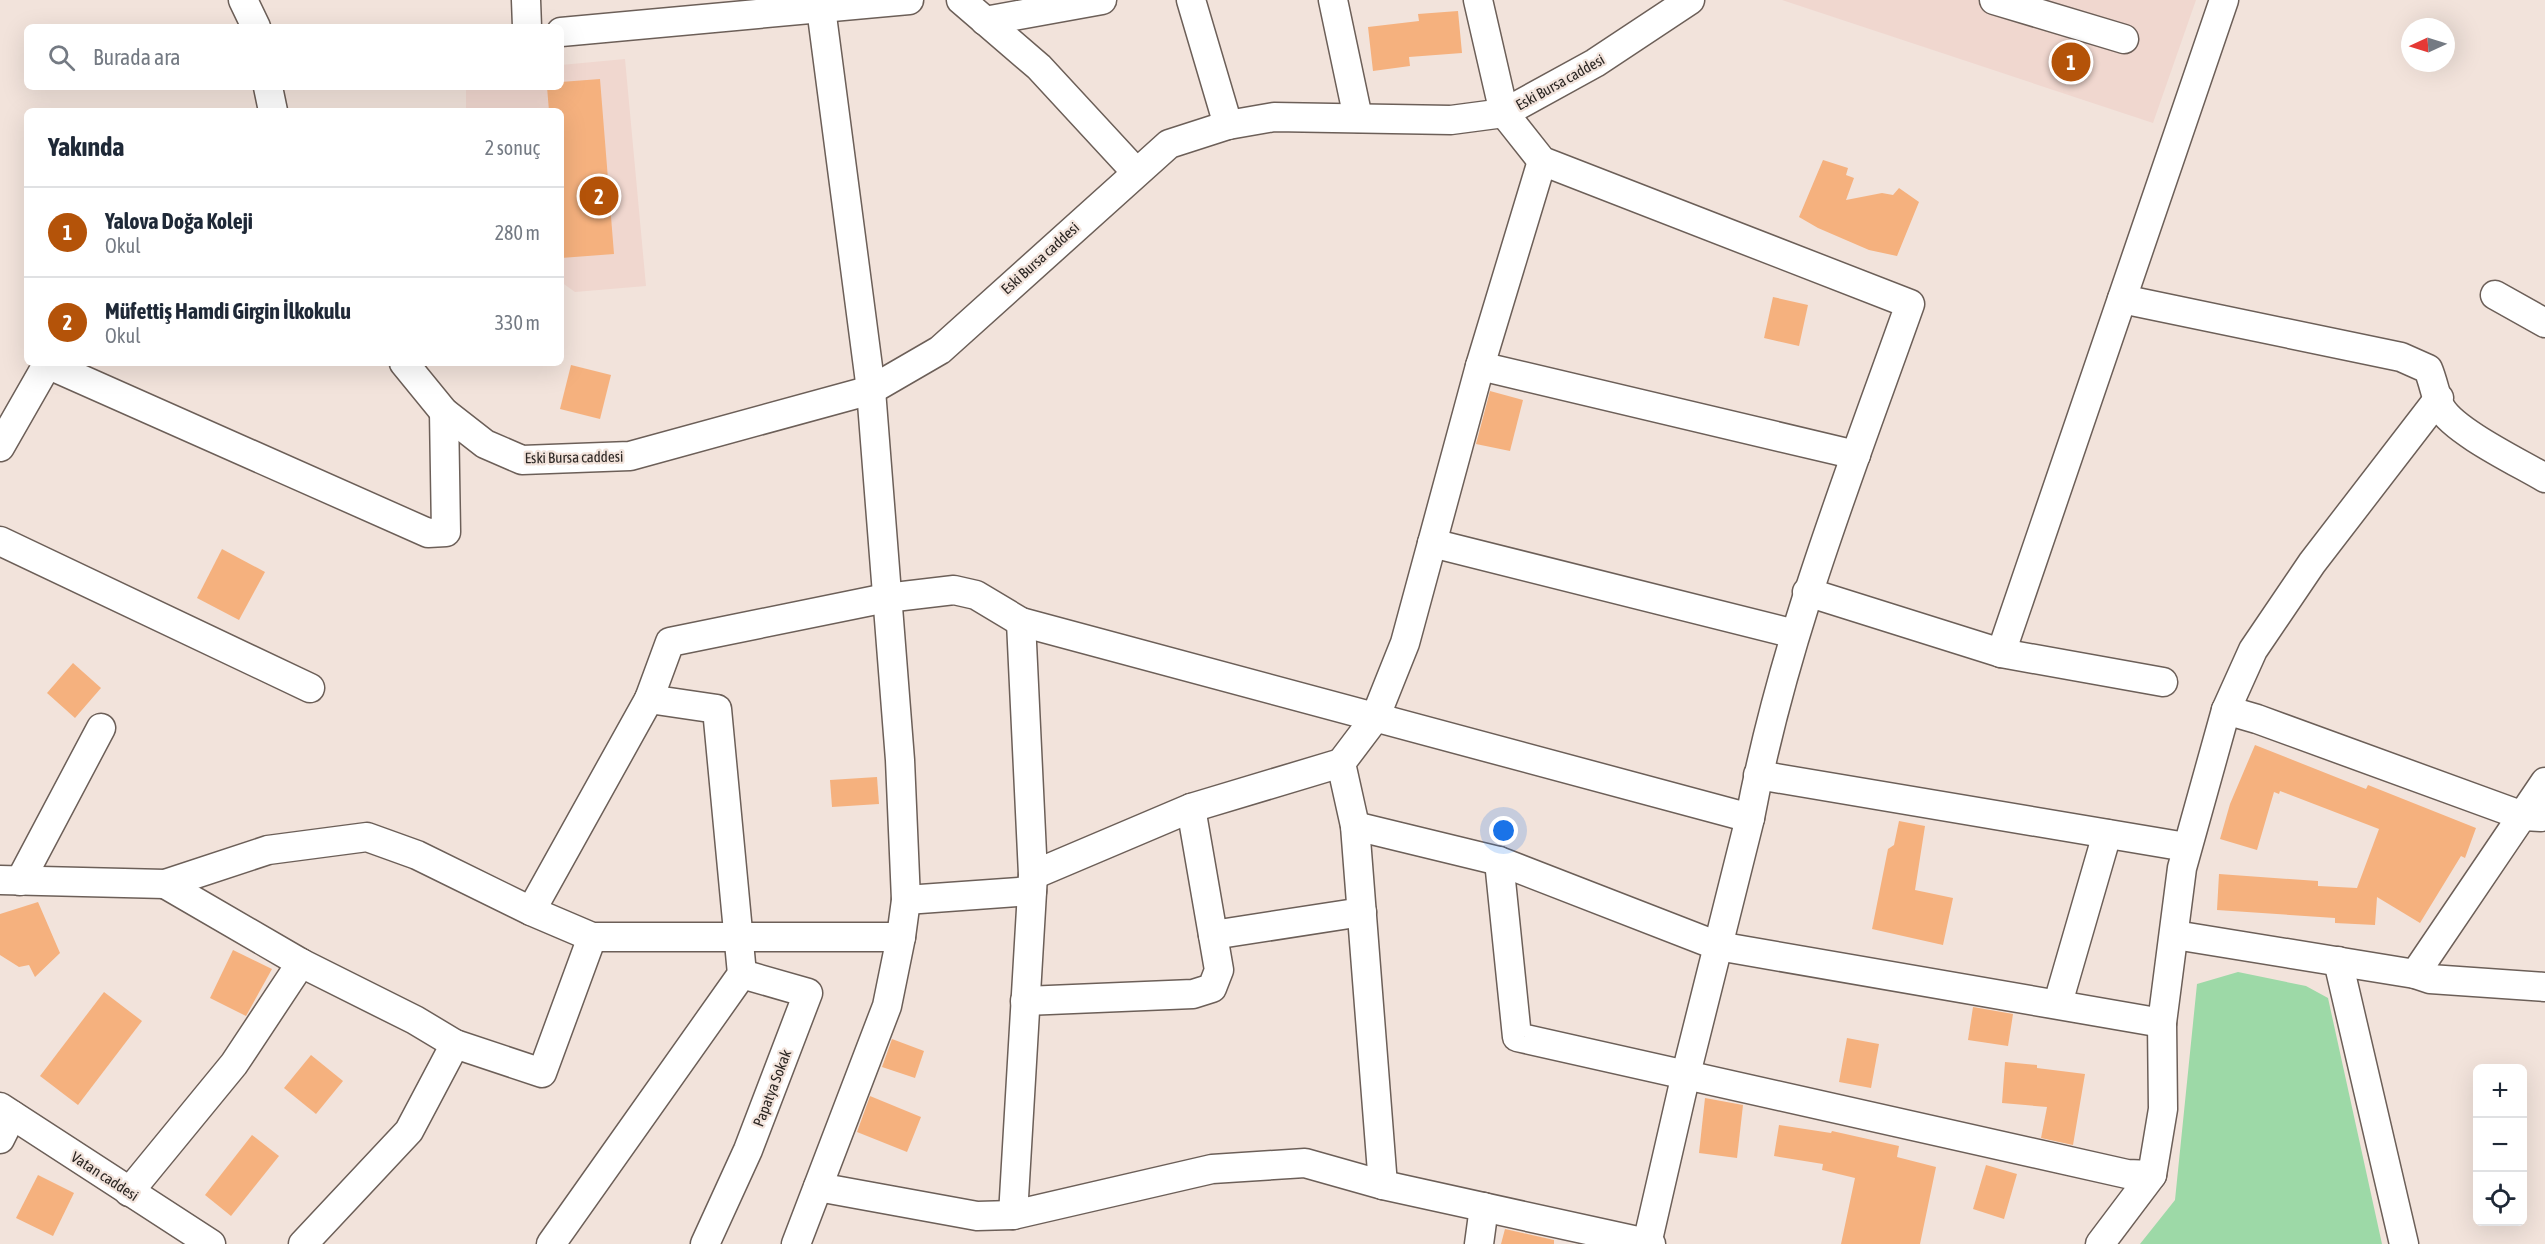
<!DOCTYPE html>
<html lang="tr">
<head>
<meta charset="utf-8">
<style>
  body { margin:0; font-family:"Asap Condensed",sans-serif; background:#f6f6f7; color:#1f2937 }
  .controls { position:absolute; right:18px; bottom:18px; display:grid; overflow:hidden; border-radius:9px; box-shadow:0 6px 24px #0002 }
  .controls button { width:54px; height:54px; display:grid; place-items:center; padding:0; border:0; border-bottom:2px solid #e0e1e3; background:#fff; color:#1f2937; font:30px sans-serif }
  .compass { position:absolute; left:2401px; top:18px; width:54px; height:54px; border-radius:50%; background:#fff; box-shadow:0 6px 24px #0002; rotate:266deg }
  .you { position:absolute; left:1504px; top:831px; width:21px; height:21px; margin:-15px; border:4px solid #fff; border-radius:50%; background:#1a73e8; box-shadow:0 0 0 9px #1a73e833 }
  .badge { display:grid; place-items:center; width:39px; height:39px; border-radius:50%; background:#b45309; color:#fff; font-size:20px; font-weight:700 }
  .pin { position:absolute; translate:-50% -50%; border:3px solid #fff; box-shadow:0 2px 6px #0006 }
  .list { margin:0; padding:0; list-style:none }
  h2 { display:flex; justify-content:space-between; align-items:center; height:78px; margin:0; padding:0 24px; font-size:26px }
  h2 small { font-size:20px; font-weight:400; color:#747a83 }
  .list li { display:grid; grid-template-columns:39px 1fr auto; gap:18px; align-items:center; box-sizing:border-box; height:90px; padding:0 24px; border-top:2px solid #e0e1e3 }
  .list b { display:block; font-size:22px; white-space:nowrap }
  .list p { margin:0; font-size:20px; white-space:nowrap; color:#747a83 }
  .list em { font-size:20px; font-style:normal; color:#747a83 }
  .icon { flex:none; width:33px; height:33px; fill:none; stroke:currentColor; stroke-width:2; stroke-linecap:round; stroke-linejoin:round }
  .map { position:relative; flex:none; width:2545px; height:1244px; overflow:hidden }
  .search { position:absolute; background:#fff; box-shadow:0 6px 24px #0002; left:24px; top:24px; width:540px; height:66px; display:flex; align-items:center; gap:15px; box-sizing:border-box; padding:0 21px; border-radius:9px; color:#747a83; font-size:22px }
  .panel { position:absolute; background:#fff; box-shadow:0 6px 24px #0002; left:24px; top:108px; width:540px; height:258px; border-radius:9px }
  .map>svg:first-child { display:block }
  .education { fill:#f0d7cf }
  .green { fill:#9dd9a7 }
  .building { fill:#f5b17e }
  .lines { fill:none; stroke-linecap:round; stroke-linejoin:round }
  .minor-casing { stroke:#6c5f58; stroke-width:31 }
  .minor { stroke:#fff; stroke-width:28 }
  .labels { text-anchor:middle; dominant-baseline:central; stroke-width:4.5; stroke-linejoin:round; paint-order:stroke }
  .street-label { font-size:15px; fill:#2b2623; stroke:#f2e3db }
</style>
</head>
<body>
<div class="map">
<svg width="2545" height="1244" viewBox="0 0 2545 1244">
  <rect width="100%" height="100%" fill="#f2e3db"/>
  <!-- education -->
  <g class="education">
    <polygon points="1782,0 2196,0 2153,123"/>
    <polygon points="625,59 646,286 575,292 561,282 561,111 466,111 466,87 561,87 561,65"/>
  </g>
  <!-- green -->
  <polygon class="green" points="2238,972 2306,986 2328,998 2382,1244 2140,1244 2175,1200 2197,984"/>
  <!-- building -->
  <g class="building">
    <polygon points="1458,11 1462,53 1409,57 1410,66 1373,71 1368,27 1419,21 1418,14"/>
    <polygon points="600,79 614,254 561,258 561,111 549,111 547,87 561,87 561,82"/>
    <polygon points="1823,160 1848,168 1846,175 1854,178 1846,200 1882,193 1893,195 1899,188 1919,202 1897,256 1869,250 1818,228 1799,217"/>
    <polygon points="1773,297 1808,305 1799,346 1764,338"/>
    <polygon points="571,365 611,375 600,419 560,409"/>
    <polygon points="1490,391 1523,400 1510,451 1476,444"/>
    <polygon points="222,549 265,572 239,620 197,598"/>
    <polygon points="73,663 101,688 75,718 47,693"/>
    <polygon points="2255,745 2366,789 2368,785 2476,828 2465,858 2461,856 2420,923 2377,897 2375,925 2335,923 2335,918 2217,910 2219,874 2318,881 2318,886 2357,888 2379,829 2280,791 2279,794 2274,792 2257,850 2220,839 2230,804"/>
    <polygon points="877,777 879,804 832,807 830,780"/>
    <polygon points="1899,821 1925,826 1915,890 1953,898 1943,945 1872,929 1888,849 1894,845"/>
    <polygon points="38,902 60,953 35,977 29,965 19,967 0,955 0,914"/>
    <polygon points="233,950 272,969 246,1016 210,998"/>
    <polygon points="104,992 142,1021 78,1105 40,1076"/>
    <polygon points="1973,1007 2013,1014 2008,1046 1968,1040"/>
    <polygon points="1847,1038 1879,1044 1871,1088 1839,1082"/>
    <polygon points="892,1039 924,1051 915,1078 882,1067"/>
    <polygon points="311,1055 343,1081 316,1114 284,1088"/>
    <polygon points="2005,1062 2037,1065 2037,1068 2085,1074 2073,1145 2041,1138 2047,1107 2002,1103"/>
    <polygon points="870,1096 921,1117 907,1152 857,1132"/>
    <polygon points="1705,1098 1743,1105 1737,1158 1699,1153"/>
    <polygon points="1779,1125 1831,1133 1832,1131 1899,1146 1897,1157 1936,1167 1920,1244 1841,1244 1855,1178 1822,1170 1823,1164 1774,1156"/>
    <polygon points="252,1135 279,1156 231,1216 205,1195"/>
    <polygon points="1986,1165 2017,1174 2004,1219 1973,1209"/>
    <polygon points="38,1175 74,1193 53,1236 16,1218"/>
    <polygon points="1505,1229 1554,1240 1554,1244 1501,1244"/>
  </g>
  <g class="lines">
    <defs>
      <g id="minor">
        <polyline points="243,0 256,27"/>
        <polyline points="526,0 527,27"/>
        <polyline points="961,0 1039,67 1136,172"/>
        <polyline points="1191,0 1228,125"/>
        <polyline points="1333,0 1358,118"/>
        <path d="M1478,0L1504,113L1542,161L1910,304C1850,473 1783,641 1750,818L1686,1074L1647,1244"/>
        <polyline points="1994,0 2124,39"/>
        <polyline points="985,21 1102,0"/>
        <polyline points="561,32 909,0"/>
        <polyline points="268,87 273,111"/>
        <polyline points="2495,295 2545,323"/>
        <path d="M2122,299L2401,357L2428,369C2433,380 2437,402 2441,408C2455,432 2520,463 2545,478"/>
        <polyline points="404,363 444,412 485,444 522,460 630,456 871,390 940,350 1169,144 1228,125 1274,117 1451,120 1504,113 1595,63 1690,0"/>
        <polyline points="47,364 428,533 446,532 444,412"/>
        <polyline points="1480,366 1856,455"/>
        <polyline points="0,447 48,363"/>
        <polyline points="0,541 310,688"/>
        <polyline points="1432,543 1795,634"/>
        <polyline points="1807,592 2001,653 2163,682"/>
        <polyline points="2001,653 2224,0"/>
        <polyline points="2226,710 2257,719 2523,816 2541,817"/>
        <polyline points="1758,775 2186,847"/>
        <polyline points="2545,782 2415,974 2430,979 2545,987"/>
        <polyline points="1355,826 1499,861 1718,946 2162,1023"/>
        <polyline points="1499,861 1517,1037 2127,1174 2152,1175"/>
        <polyline points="1033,875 1191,808 1341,763"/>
        <polyline points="0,880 165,884 268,850 367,837 417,855 531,911 592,937 901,937"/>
        <polyline points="20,881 101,728"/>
        <polyline points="165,884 301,963 415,1020 455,1044 542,1073 592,937"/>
        <polyline points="906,900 1032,891"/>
        <polyline points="531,911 649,699 670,642 886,598 954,590 976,595 1021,622 1750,818"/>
        <polyline points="1213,935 1362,912"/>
        <polyline points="2175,935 2415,974"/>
        <polyline points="2338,961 2404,1244"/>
        <polyline points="1025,1001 1193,994 1212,988 1219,970 1191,808"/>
        <polyline points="2058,1003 2107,834"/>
        <polyline points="0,1107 211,1244"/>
        <polyline points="0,1139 12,1115"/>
        <polyline points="1383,1185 1355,826 1341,763 1375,718 1405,643 1480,366 1542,161"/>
        <polyline points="818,1187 977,1216 1013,1215 1212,1169 1305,1163 1383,1185 1651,1244"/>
        <polyline points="129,1192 234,1064 301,963"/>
        <polyline points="1013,1215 1033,875 1021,622"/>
        <polyline points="303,1244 409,1131 455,1044"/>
        <polyline points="551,1244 742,974 717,709 649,699"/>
        <polyline points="705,1244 748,1150 808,993 742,974"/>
        <polyline points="796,1244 887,1006 901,937 906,900 900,760 871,390 821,8"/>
        <polyline points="1479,1244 1484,1207"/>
        <polyline points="2100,1244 2152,1175 2163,1109 2162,1023 2182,868 2226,710 2253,650 2312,563 2439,398"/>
      </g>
    </defs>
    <!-- minor casing -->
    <use href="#minor" class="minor-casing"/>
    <!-- minor -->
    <use href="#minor" class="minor"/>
  </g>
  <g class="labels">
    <!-- street labels -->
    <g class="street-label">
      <text transform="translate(1560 82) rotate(-29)">Eski Bursa caddesi</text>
      <text transform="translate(1040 258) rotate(-42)">Eski Bursa caddesi</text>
      <text transform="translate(574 457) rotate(-1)">Eski Bursa caddesi</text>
      <text transform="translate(772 1088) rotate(-69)">Papatya Sokak</text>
      <text transform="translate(105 1176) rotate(33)">Vatan caddesi</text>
    </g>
  </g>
</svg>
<div class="controls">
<button>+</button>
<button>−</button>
<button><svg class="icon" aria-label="locate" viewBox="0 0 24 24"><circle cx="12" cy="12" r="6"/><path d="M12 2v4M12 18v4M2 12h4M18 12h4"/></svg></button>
</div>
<svg class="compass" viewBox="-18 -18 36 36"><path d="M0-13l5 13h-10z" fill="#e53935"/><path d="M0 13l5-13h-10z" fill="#747a83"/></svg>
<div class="you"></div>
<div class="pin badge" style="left:2071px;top:62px">1</div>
<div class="pin badge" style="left:599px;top:196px">2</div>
<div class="search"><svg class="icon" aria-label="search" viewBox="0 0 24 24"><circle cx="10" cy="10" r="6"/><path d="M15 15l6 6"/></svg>Burada ara</div>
<section class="panel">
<h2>Yakında<small>2 sonuç</small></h2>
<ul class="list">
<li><span class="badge">1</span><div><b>Yalova Doğa Koleji</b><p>Okul</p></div><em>280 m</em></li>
<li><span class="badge">2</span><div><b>Müfettiş Hamdi Girgin İlkokulu</b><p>Okul</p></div><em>330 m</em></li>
</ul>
</section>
</div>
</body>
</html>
